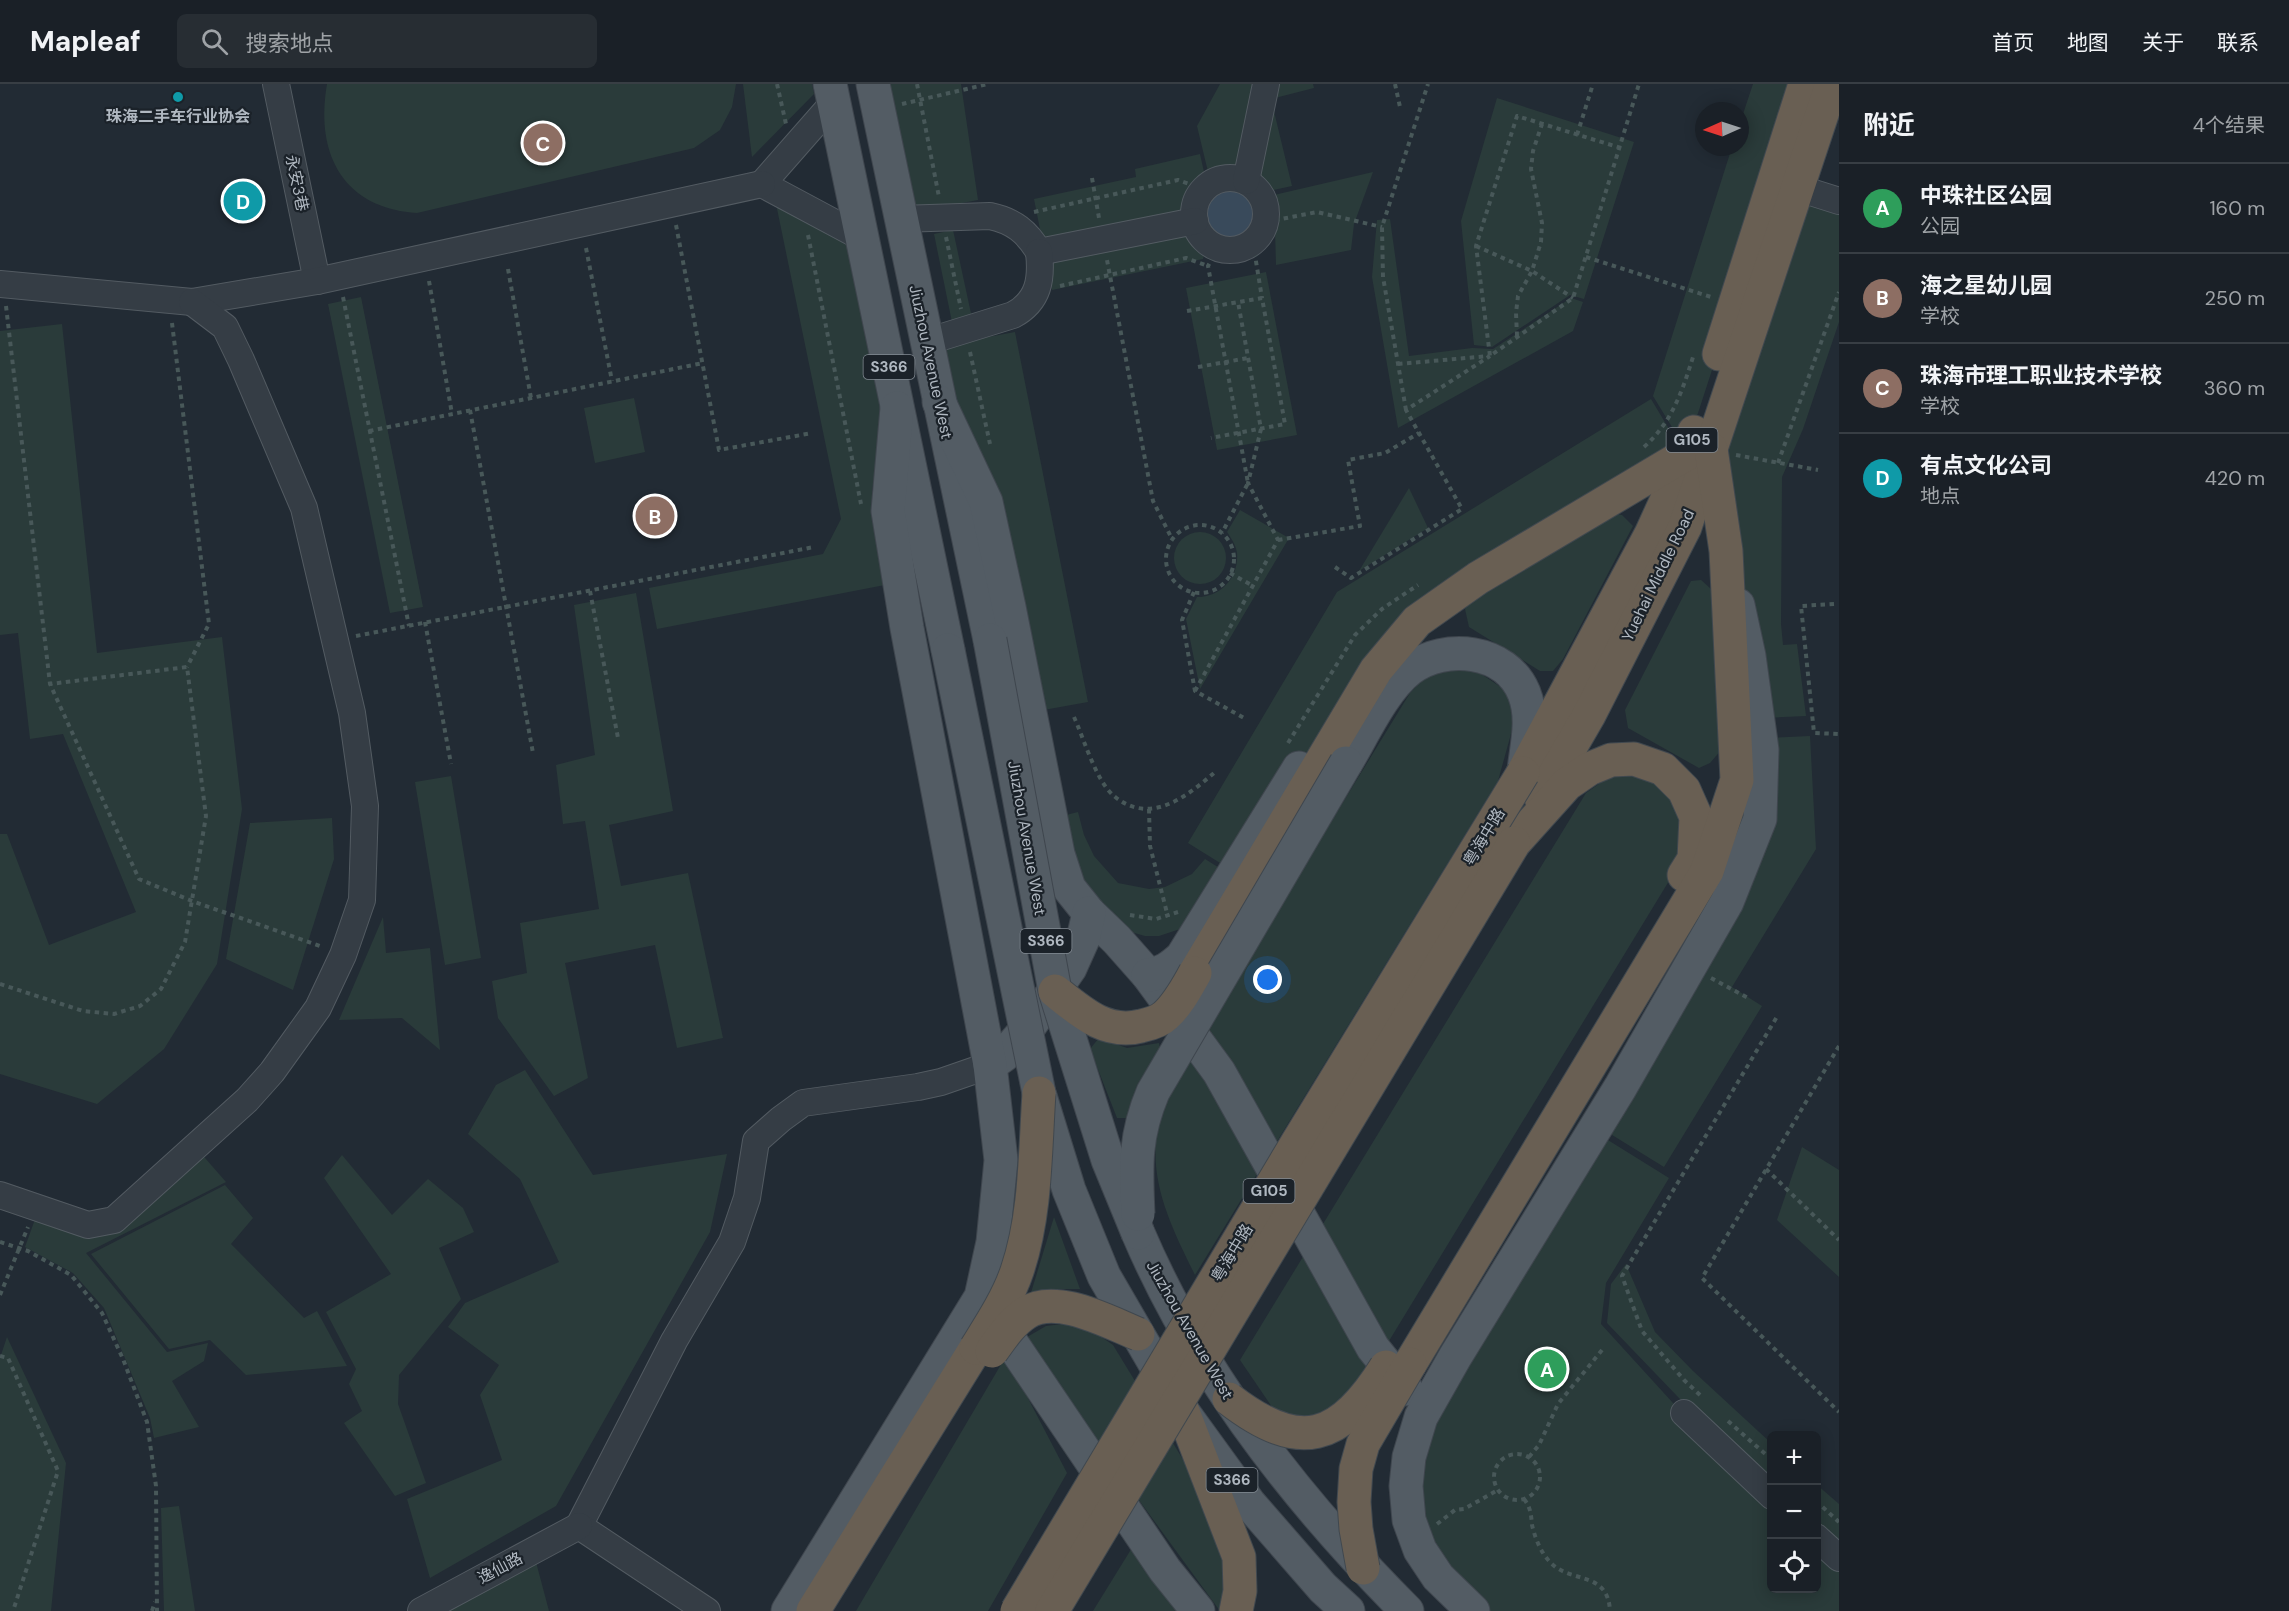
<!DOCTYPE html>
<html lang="zh">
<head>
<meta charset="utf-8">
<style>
  body { margin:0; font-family:"DM Sans","Noto Sans SC",sans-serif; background:#272d33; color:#f1f3f6 }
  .controls { position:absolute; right:18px; bottom:18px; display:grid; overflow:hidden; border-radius:9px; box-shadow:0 3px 15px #0003 }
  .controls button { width:54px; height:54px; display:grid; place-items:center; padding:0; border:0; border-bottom:2px solid #383e44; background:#1a2027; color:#f1f3f6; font:30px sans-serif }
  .compass { position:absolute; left:1695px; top:18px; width:54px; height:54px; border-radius:50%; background:#1a2027; box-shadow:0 3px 15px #0003; rotate:267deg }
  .you { position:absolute; left:1268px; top:896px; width:21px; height:21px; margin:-15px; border:4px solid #fff; border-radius:50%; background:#1a73e8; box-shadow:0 0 0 9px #1a73e833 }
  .badge { display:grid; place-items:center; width:39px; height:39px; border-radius:50%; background:#8db9e9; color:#fff; font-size:20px; font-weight:700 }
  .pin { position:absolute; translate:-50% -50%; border:3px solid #fff; box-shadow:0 2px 6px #0006 }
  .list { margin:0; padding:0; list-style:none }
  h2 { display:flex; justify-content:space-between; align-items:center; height:78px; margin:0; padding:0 24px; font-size:26px }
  h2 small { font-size:20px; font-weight:400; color:#9fa3a7 }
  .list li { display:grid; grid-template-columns:39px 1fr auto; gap:18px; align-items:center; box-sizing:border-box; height:90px; padding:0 24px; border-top:2px solid #383e44 }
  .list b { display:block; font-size:22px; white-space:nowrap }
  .list p { margin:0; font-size:20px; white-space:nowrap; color:#9fa3a7 }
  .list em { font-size:20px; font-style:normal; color:#9fa3a7 }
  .icon { flex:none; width:33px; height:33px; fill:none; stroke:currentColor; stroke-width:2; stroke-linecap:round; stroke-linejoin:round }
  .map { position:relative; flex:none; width:1839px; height:1527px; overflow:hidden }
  header { display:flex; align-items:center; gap:36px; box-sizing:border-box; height:84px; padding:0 30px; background:#1a2027; border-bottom:2px solid #383e44 }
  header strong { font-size:28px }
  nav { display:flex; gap:33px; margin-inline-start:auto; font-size:21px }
  .search { width:420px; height:54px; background:#272d33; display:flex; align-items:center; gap:15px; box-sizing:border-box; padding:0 21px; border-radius:9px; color:#9fa3a7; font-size:22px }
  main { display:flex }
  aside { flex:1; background:#1a2027 }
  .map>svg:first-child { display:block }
  .green { fill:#2a3b3a }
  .water { fill:#394a5b }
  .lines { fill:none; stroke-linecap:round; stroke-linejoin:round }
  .minor-casing { stroke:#535b62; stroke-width:28 }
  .major-casing { stroke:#3f464e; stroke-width:35 }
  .highway-casing { stroke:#40484f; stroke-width:35 }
  .path { stroke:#485859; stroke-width:4; stroke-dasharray:4.5 4.5; stroke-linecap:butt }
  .minor { stroke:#353d45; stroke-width:26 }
  .major { stroke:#535c64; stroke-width:33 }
  .highway { stroke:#695f53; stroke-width:33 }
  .major-bridge-casing { stroke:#3f464e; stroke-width:35; stroke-linecap:butt }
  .highway-bridge-casing { stroke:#40484f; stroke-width:35; stroke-linecap:butt }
  .major-bridge { stroke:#535c64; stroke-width:33 }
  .highway-bridge { stroke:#695f53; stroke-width:33 }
  .culture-dot { fill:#0f9aa8; stroke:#1b2229; stroke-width:2 }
  .labels { text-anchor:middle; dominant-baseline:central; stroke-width:4.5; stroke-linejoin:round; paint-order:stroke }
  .shield { fill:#1b2229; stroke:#838b93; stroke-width:1.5 }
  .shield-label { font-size:15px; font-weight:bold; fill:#b0b8c1 }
  .poi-label { font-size:16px; font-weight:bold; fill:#b0b8c1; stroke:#1b2229 }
  .street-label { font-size:16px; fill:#b0b8c1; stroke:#1b2229 }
</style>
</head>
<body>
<header>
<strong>Mapleaf</strong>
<div class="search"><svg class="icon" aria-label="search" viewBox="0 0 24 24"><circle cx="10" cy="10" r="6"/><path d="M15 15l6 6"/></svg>搜索地点</div>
<nav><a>首页</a><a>地图</a><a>关于</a><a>联系</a></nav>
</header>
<main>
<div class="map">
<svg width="1839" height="1527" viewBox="0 0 1839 1527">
  <rect width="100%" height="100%" fill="#222b34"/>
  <!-- green -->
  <g class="green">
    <path d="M327,0H736L732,23L720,46L694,64L417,129C342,124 315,69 327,0Z"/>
    <polygon points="743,0 812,0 814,10 752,73"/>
    <polygon points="884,0 961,0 978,116 909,129"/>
    <path d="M1220,0H1313L1314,4L1271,15L1292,102L1269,107C1247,78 1241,84 1209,92L1197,42Z"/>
    <polygon points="1753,0 1805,0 1686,366 1653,312 1732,63 1740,63 1740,39"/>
    <polygon points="1497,14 1634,58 1584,215 1570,211 1492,263 1474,261 1461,137"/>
    <path d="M1200,70L1206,97C1187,118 1184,140 1206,162L1203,175L1052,206L1034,115L1136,93L1135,85Z"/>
    <polygon points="1373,88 1354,140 1351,166 1276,181 1274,111"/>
    <polygon points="1801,114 1839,127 1839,238 1803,345 1782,393 1781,540 1783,561 1797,560 1806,632 1764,634 1716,366"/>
    <polygon points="775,115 854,163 886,324 872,406 890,500 657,545 649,504 823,470 841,435"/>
    <polygon points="1390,135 1409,272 1472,264 1493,265 1571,214 1583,218 1573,247 1398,344 1372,193 1377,136"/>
    <polygon points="953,146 972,234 952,238 934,150"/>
    <polygon points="1266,188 1297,351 1217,366 1186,204"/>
    <polygon points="361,213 423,523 390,529 328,220"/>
    <polygon points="62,240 97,569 222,553 242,725 217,880 164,965 97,1020 0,990 0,750 7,750 49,861 136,828 63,650 30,655 18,549 0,551 0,247"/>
    <polygon points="1015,248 1088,618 1038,627 934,263"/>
    <polygon points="634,314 645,368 595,379 584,324"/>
    <polygon points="1651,315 1681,365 1417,537 1233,787 1188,759 1337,508"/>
    <polygon points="1409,404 1428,444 1359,487"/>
    <path d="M1240,426L1289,454L1200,605L1186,535L1197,513C1221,513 1239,493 1237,469C1236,461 1231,454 1227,448Z"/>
    <polygon points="1611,429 1622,431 1633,442 1563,575 1553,587 1540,587 1469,543 1465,525 1473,509"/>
    <circle cx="1200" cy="474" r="26"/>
    <polygon points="1701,496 1711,505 1722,665 1710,679 1699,684 1628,644 1625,626 1691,497"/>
    <polygon points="636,509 673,727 609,741 621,802 688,789 723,954 677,964 655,861 565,879 588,994 554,1012 498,934 492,897 527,889 520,839 599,825 585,737 563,740 556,681 595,671 574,521"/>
    <path d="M1437,580L1471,583L1508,608L1514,639L1498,697L1195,1191C1173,1146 1149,1100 1157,1048C1160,1030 1169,1012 1174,994L1410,609Z"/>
    <polygon points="1810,652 1816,765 1732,903 1762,922 1664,1083 1604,1046 1734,822 1769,654"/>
    <polygon points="1614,689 1655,697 1685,728 1686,769 1364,1298 1323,1335 1276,1329 1240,1276 1586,709"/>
    <polygon points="451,692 481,874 445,881 415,698"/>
    <polygon points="1078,728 1084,751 1094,772 1118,799 1149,805 1165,803 1192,790 1205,775 1221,785 1186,843 1159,852 1145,852 1131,848 1083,803 1062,732"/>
    <polygon points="332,734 334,775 293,906 226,875 250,739"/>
    <polygon points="383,833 386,869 430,864 440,966 402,934 339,936"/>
    <polygon points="1099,954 1127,964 1159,959 1160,964 1137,1001 1127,1034 1117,1034 1090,965"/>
    <polygon points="525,986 593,1091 727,1070 710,1148 556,1422 430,1494 407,1415 502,1376 480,1311 499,1281 448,1243 465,1219 559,1178 520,1095 468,1050 496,1001"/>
    <polygon points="1595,1048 1669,1094 1606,1199 1601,1240 1683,1330 1771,1412 1772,1504 1816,1504 1817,1454 1839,1475 1839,1527 1475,1527 1440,1492 1410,1374"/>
    <polygon points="1802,1063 1839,1086 1839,1193 1777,1136"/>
    <polygon points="198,1066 226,1098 86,1169 167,1268 208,1259 204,1277 172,1297 199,1343 154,1354 150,1334 104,1224 73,1189 25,1163 38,1127 86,1145"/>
    <polygon points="342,1071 392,1131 428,1095 463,1124 474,1148 439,1164 461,1215 399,1291 398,1320 426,1399 395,1412 344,1339 362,1327 349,1300 356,1285 326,1228 391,1190 324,1094"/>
    <polygon points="225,1101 253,1134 231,1160 304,1234 317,1227 347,1282 246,1291 210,1256 169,1265 91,1170"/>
    <polygon points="1054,1133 1080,1205 1054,1205 1030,1212"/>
    <polygon points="1626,1180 1655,1248 1693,1287 1771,1359 1771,1401 1679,1314 1607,1239 1611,1200"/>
    <polygon points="1080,1238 1113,1261 1201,1405 1228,1475 1220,1527 1022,1256 1046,1242"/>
    <polygon points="7,1253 66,1379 51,1527 0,1527 0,1274"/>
    <polygon points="1006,1272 1067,1389 988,1527 856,1527"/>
    <polygon points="1816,1400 1839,1420 1839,1464 1817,1443"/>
    <polygon points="179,1422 195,1527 164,1527 161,1424"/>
    <polygon points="1135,1459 1178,1527 1093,1527"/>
    <polygon points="536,1478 549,1527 446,1527"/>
  </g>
  <!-- water -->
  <circle class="water" cx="1231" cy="130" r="25"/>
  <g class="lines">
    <defs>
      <g id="minor">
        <polyline points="276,0 317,197"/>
        <polyline points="834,18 762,100 861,153"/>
        <circle cx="1230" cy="130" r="36"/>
        <polyline points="1246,97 1266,0"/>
        <polyline points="1798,104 1839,117"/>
        <path d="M900,135L990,132C1014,137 1027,148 1039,168L1195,137"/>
        <polyline points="0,200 192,218 317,197 762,100"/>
        <path d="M926,258L1013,231C1039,217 1042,195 1039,168"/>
        <polyline points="0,1111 88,1141 114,1136 247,1016 272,988 318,924 343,871 362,816 365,722 352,629 304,424 241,276 225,243 192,218"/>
        <polyline points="1684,1329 1772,1412"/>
        <polyline points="579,1442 674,1257 732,1158 747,1114 756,1057 781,1035 803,1019 918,1003 941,998 990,981"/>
        <polyline points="579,1442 707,1527"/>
        <polyline points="1816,1453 1839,1474"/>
        <polyline points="421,1527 579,1442"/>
      </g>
      <g id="major">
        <polyline points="830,0 948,566"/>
        <polyline points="873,0 990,556"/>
        <polyline points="939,318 986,418 1009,523 1058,770 1069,804 1089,829 1117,856 1148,891 1219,988 1373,1264 1406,1305"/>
        <path d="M1346,679C1364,649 1383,606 1410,585C1445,559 1506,565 1524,609C1534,634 1527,660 1524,686"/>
        <path d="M1148,891C1162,890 1172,882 1182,873L1299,684"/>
        <polyline points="990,981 1004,971 1031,940 1070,884 1083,855 1089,829"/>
        <polyline points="1040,1012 1069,1106 1104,1192 1183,1328 1249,1419 1323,1504 1348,1527"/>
        <path d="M1138,1149C1199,1292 1298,1418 1407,1527"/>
        <polyline points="990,1227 1165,1486 1198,1527"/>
        <polyline points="788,1527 981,1213 993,1158 1001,1076 990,981 907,544 888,427 897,324"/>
        <polyline points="1473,1527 1438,1493 1420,1466 1409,1436 1406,1402 1409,1373 1421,1333 1455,1273 1620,1004 1727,818 1760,735 1762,666 1749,572 1738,521"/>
      </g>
      <g id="highway">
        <polyline points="1719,270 1805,0"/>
        <polyline points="1523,689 1651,450 1688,369 1694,348"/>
        <polyline points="1541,714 1589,631 1685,443 1832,0"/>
        <polyline points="1514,759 1567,700 1589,685 1611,676 1634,675 1663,685 1684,706 1696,733 1694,775 1684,791"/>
        <polyline points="1195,889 1376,586 1417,537 1478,494 1688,369"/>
        <polyline points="1410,1280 1707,787 1737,696 1726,467 1711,365"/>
        <polyline points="1183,1328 1239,1473 1240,1507 1236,1527"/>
        <polyline points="813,1527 976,1264"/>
      </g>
    </defs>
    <!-- minor casing -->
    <use href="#minor" class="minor-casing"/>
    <!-- major casing -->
    <use href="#major" class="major-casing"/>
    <!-- highway casing -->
    <use href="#highway" class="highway-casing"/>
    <!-- path -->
    <g class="path">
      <polyline points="777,0 786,40"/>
      <polyline points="917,0 939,113"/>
      <polyline points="1395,0 1400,23"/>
      <polyline points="902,20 988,0"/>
      <polyline points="1577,51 1593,0"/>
      <polyline points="1621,64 1517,32 1476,162 1490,272 1573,214 1639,0"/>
      <polyline points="1092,94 1099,134"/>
      <polyline points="1034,128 1178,96 1204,105"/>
      <polyline points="1266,138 1317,128 1382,143"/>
      <polyline points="676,141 719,366 812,349"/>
      <polyline points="808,151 861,420"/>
      <polyline points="946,153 961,225"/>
      <polyline points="1253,159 1262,214"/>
      <polyline points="1476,162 1532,187 1573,214"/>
      <polyline points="586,164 612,297"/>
      <polyline points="1218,164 1208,182 1248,399 1222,449"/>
      <polyline points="1586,173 1711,213"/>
      <polyline points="1107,176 1153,417 1172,455"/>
      <polyline points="508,185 531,314"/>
      <polyline points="429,197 452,330"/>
      <polyline points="1060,202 1186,174 1208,182"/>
      <polyline points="343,213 409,542"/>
      <polyline points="6,222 50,600 139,795 192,817 323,863"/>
      <polyline points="1187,227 1262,214 1285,340 1211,354"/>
      <polyline points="172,239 209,540 187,583"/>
      <polyline points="1517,252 1516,229 1518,212 1532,187 1541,158 1542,139 1531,85 1533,67 1542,40"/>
      <polyline points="970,268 990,360"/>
      <polyline points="1398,280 1489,272"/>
      <polyline points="1198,283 1248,274"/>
      <polyline points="470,326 533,669"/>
      <polyline points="1406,326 1383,193 1382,143 1428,0"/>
      <polyline points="369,347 703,279"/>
      <path d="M1644,363C1672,338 1682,308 1693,273"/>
      <polyline points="1736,371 1818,386"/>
      <polyline points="1778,379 1839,208"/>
      <circle cx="1200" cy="475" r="34"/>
      <polyline points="1278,456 1360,442 1348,376 1385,369 1419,349"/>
      <polyline points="1335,483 1351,494 1462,425 1406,326 1490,272"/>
      <polyline points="1230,489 1253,502"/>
      <polyline points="590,507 618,654"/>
      <polyline points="1194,508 1182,536 1195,607 1246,635"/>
      <polyline points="1834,520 1801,522 1814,649 1839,650"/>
      <polyline points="425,538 451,680"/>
      <polyline points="356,552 814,463"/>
      <polyline points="1195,607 1278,456 1248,399 1261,345 1238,218"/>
      <path d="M1074,633C1084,655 1096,697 1114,712C1150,742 1186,713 1214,689"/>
      <polyline points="1288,659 1355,551 1382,525 1418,501"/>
      <polyline points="1149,725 1150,762 1168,833"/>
      <polyline points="1130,831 1156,835 1178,828"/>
      <polyline points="1711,894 1750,915"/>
      <polyline points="0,900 83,927 114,930 140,922 161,905 185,858 206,732 187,583 50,600"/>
      <polyline points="1839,962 1702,1194 1839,1328"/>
      <polyline points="1766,1085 1839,1156"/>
      <polyline points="0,1158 28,1167 71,1191 102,1229 123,1275 147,1338 156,1402 157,1527"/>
      <polyline points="0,1211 28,1143"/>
      <polyline points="0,1272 8,1274 58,1387 13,1527"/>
      <polyline points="1700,1311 1684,1296 1642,1247 1622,1192 1778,931"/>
      <polyline points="1728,1337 1772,1376"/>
      <circle cx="1517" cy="1393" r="23"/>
      <polyline points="1529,1373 1539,1361 1558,1320 1602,1266"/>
      <path d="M1524,1415C1531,1424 1531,1431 1532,1441C1535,1454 1541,1469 1550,1478C1570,1500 1608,1486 1610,1527"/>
      <polyline points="1816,1417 1839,1438"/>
      <polyline points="1437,1440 1455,1426 1464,1425 1498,1406"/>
      <polyline points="152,1527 155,1518"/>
    </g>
    <!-- minor -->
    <use href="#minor" class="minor"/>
    <!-- major -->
    <use href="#major" class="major"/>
    <!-- highway -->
    <use href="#highway" class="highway"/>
    <defs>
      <g id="major-bridge">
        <polyline points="990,556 1055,907 1108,1076 1138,1149"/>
        <polyline points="948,566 1039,1009"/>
        <path d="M1138,1130C1136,1083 1134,1053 1153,1008L1346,679"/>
      </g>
      <g id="highway-bridge">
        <path d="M1055,907C1081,928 1106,951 1141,942C1150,940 1160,937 1166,931C1179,919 1187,903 1195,889"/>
        <path d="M976,1264C991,1240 1008,1214 1017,1187C1036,1131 1035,1068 1039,1009"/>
        <path d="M992,1267C1002,1253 1012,1238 1026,1229C1056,1209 1108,1238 1138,1250"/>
        <path d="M1229,1315C1300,1370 1340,1357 1386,1283"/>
        <polyline points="1363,1484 1356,1445 1354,1418 1356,1385 1363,1360 1410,1280"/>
        <polyline points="1017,1527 1297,1059 1523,689"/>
        <polyline points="1052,1527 1514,759"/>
      </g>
    </defs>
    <!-- major-bridge casing -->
    <use href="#major-bridge" class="major-bridge-casing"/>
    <!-- highway-bridge casing -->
    <use href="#highway-bridge" class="highway-bridge-casing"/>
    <!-- major-bridge -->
    <use href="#major-bridge" class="major-bridge"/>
    <!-- highway-bridge -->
    <use href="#highway-bridge" class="highway-bridge"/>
  </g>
  <!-- markers -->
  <circle class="culture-dot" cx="178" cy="13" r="6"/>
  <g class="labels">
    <!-- shield labels -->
    <g class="shield">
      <rect x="863.5" y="271" width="51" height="24" rx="4.5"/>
      <rect x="1666.5" y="344" width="51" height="24" rx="4.5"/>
      <rect x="1020.5" y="845" width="51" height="24" rx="4.5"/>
      <rect x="1243.5" y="1095" width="51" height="24" rx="4.5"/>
      <rect x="1206.5" y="1384" width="51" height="24" rx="4.5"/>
    </g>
    <g class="shield-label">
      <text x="889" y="283">S366</text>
      <text x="1692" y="356">G105</text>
      <text x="1046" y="857">S366</text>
      <text x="1269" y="1107">G105</text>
      <text x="1232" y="1396">S366</text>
    </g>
    <!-- poi labels -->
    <g class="poi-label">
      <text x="178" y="32">珠海二手车行业协会</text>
    </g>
    <!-- street labels -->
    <g class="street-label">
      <text transform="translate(297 99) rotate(78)">永安3巷</text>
      <text transform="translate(931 278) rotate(78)">Jiuzhou Avenue West</text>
      <text transform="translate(1658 491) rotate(-64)">Yuehai Middle Road</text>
      <text transform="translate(1484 753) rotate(-59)">粤海中路</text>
      <text transform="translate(1027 754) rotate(80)">Jiuzhou Avenue West</text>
      <text transform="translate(1232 1169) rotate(-59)">粤海中路</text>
      <text transform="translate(1190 1246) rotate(60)">Jiuzhou Avenue West</text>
      <text transform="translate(500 1484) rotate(-28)">逸仙路</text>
    </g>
  </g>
</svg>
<div class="controls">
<button>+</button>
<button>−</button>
<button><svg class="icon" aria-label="locate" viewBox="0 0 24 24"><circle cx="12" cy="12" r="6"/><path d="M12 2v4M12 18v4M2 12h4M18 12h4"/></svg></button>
</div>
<svg class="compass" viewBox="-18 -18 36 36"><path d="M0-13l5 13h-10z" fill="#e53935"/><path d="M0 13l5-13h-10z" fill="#9fa3a7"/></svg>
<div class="you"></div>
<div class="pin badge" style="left:1547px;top:1285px;background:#2e9e5b">A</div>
<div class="pin badge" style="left:655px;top:432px;background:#8d6e63">B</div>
<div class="pin badge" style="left:543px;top:59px;background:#8d6e63">C</div>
<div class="pin badge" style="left:243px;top:117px;background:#0f9aa8">D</div>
</div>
<aside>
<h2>附近<small>4个结果</small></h2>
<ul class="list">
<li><span class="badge" style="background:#2e9e5b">A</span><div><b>中珠社区公园</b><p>公园</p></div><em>160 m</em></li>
<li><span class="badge" style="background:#8d6e63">B</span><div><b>海之星幼儿园</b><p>学校</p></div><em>250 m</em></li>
<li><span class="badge" style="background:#8d6e63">C</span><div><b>珠海市理工职业技术学校</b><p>学校</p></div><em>360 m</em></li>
<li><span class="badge" style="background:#0f9aa8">D</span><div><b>有点文化公司</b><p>地点</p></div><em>420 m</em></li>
</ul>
</aside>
</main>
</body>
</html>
